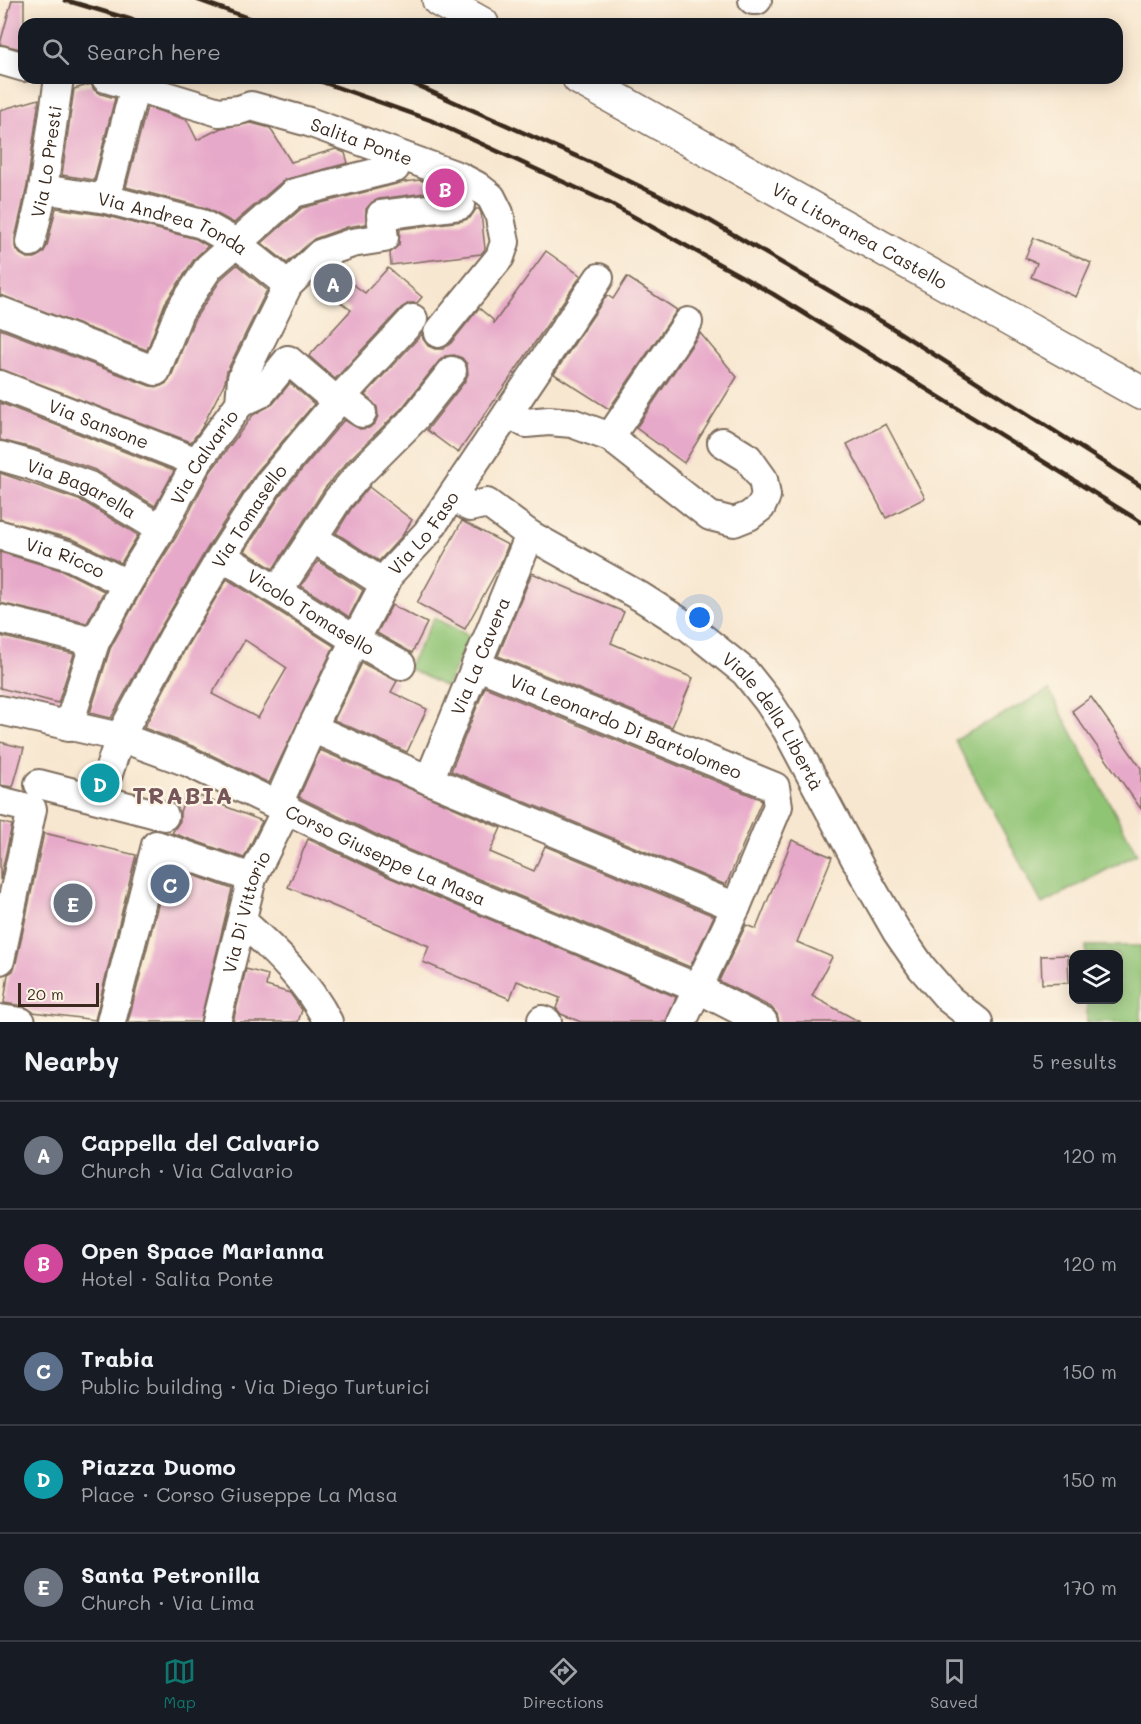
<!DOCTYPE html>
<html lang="en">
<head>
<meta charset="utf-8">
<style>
  body { margin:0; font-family:Mali,sans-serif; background:#20242c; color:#f1f3f6 }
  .controls { position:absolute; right:18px; bottom:18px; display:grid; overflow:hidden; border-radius:12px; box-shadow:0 3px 15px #0003 }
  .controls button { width:54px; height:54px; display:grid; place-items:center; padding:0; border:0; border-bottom:2px solid #363941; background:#171b24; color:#f1f3f6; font:30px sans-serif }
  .scale { position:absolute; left:18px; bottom:15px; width:81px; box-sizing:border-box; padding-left:6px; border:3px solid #3b2a1e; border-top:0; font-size:16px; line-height:21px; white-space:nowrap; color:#3b2a1e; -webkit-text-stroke:4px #fcf5e5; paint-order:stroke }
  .you { position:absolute; left:700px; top:618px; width:21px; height:21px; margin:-15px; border:4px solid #fff; border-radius:50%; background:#1a73e8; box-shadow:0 0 0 9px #1a73e833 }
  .badge { display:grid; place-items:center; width:39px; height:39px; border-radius:50%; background:#0f766e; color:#fff; font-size:20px; font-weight:700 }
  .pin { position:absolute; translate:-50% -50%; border:3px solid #fff; box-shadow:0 2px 6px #0006 }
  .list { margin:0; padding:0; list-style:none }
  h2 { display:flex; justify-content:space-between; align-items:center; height:78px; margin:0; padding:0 24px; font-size:26px }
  h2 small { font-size:20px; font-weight:400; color:#9ea1a6 }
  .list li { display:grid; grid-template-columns:39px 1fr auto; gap:18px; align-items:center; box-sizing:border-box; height:108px; padding:0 24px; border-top:2px solid #363941 }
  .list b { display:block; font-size:22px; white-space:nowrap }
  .list p { margin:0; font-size:20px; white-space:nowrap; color:#9ea1a6 }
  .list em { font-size:20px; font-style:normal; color:#9ea1a6 }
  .icon { flex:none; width:33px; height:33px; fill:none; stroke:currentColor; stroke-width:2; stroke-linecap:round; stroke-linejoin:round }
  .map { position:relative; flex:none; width:1141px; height:1022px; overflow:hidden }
  .search { position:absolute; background:#171b24; box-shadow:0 3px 15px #0003; left:18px; right:18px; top:18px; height:66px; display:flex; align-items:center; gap:15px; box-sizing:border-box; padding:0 21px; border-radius:18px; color:#9ea1a6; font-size:22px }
  .sheet { height:618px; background:#171b24 }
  nav { display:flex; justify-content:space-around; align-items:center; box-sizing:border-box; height:84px; border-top:2px solid #363941; background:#171b24; font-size:16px; color:#9ea1a6 }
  nav a { display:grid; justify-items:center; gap:3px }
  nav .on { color:#0f766e }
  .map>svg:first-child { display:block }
  .green { fill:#90c475; stroke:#66774a; stroke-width:1.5 }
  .building { fill:#e7a9c9; fill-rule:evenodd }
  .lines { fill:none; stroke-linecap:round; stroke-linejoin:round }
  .minor-casing { stroke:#7d6c5c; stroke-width:32 }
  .major-casing { stroke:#7d6c5c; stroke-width:36 }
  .minor { stroke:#fff; stroke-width:28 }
  .major { stroke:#fff; stroke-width:33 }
  .rail { stroke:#3b2a1e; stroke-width:4.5 }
  .labels { text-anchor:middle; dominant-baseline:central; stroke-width:4.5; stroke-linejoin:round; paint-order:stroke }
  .street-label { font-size:18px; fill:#3b2a1e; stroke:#fcf5e5 }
  .district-label { font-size:24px; font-weight:bold; letter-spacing:1.5px; fill:#77565a; stroke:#fcf5e5 }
</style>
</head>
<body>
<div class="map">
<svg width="1141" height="1022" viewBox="0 0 1141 1022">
  <rect width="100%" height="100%" fill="#fcf5e5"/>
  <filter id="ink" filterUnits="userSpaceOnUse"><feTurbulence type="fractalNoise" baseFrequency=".0167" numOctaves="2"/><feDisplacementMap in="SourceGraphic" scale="12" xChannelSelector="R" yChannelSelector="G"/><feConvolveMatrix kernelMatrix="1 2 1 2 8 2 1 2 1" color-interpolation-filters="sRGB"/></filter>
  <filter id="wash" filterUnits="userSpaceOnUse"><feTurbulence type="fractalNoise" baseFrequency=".008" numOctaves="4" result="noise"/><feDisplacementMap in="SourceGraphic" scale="24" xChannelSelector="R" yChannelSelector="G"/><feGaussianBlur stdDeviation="1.35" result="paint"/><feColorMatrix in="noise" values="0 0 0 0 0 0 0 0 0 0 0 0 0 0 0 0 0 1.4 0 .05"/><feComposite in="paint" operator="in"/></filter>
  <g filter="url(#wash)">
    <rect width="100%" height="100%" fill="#f8e7d0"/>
    <!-- green -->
    <g class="green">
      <polygon points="434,618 470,636 446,687 408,668"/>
      <polygon points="1049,690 1137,854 1042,904 955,740"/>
      <polygon points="1086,946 1141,946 1141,1022 1087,1022 1087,1000 1118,999 1118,954 1086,954"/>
    </g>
    <g id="blocks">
      <!-- building -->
      <g class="building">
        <polygon points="12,0 24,0 24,50 0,44"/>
        <polygon points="91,84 94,90 101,94 115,98 94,180 62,175 74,89"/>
        <polygon points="39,99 27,186 15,238 15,247 20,254 27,258 35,258 43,253 47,246 56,208 103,215 196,239 208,246 195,258 165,303 147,350 0,295 0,110"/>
        <polygon points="147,107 187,120 197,140 221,128 251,123 270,128 291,162 336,149 345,153 348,163 284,180 234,223 206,208 126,187"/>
        <polygon points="420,180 447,190 379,199 372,202 366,209 366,224 347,227 314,239 287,263 262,243 302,208 404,182"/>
        <polygon points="476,209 479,209 481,213 485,249 481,254 391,265 390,253 399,245 400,229 462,221 470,218"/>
        <polygon points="1034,238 1091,263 1076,297 1031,277 1037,263 1025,258"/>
        <polygon points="546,251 581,276 458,453 427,430 465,381 468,374 467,364 462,358 454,355 445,356 439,361 402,408 348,461 325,488 273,569 245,551 282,493 344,420 360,429 369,428 375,423 378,416 377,407 365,395 422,334 423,339 428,346 435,349 443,349 451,343 479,308 493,320 494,323"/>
        <polygon points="237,265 267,290 227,371 225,382 201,429 191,442 0,369 0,329 150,386 159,387 167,383 171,377 194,320 222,278"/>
        <polygon points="329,268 331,268 365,293 388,268 422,297 417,303 409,303 401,308 335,379 309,356 351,310 314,283"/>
        <polygon points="627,277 677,310 609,409 554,374 607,295 613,299"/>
        <polygon points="700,333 737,377 684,463 636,428"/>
        <polygon points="290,383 314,404 255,474 208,547 159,630 111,718 90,713 110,649 141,592 176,537 211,471 253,415 273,404"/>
        <polygon points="0,403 174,471 155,506 95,470 33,448 0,440"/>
        <polygon points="886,424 925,498 886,518 847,444"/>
        <polygon points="0,473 82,501 138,535 121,563 75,540 0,519"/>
        <polygon points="369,487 412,520 402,536 379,561 336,533 351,509"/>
        <polygon points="462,521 508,545 500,565 465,629 417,603"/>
        <polygon points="0,552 64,571 104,591 87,623 0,603"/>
        <polygon points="318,561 363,590 349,617 301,586"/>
        <polygon points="532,573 624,612 611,643 693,678 672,727 498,656"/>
        <path d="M227,579L334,646L269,783L195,747L144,728L187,646ZM245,640L287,668L258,718L212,694Z"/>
        <polygon points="392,605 427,623 412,653 377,633"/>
        <polygon points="0,636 74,654 58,703 0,688"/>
        <polygon points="362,663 397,681 391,692 427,709 407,752 334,720"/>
        <polygon points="485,687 760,799 761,802 726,885 451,771"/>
        <polygon points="1091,697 1141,768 1141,809 1072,711"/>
        <polygon points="0,742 24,748 13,787 0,785"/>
        <polygon points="320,750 501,828 490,852 534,871 545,846 714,916 690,967 404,848 299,797"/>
        <polygon points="187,791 262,821 244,858 172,833 180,821 180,812"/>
        <polygon points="0,822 12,825 0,880"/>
        <polygon points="44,833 136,855 95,1020 33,1012 24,1006 4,1003 8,974 13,971 16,963"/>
        <polygon points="308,839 391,878 676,997 666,1022 581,1022 561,1014 556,1008 560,998 517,981 510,999 423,962 429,946 288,887"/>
        <polygon points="792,840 832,857 797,942 832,957 812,996 860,1022 779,1022 777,1014 771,1007 719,981 746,925 756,929"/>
        <polygon points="168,866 232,889 200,1022 128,1022"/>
        <polygon points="1068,955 1069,983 1042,984 1041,956"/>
        <polygon points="246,969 268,975 266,986 290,993 302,1010 298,1022 233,1022"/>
      </g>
    </g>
  </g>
  <g filter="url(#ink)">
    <use href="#blocks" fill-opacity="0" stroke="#7d6c5c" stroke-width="1.5"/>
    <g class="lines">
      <defs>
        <g id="minor">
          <polyline points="753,0 757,0"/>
          <polyline points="0,60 24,67"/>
          <path id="s1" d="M106,78L219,112L239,110L251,106L309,122L460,177L477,186L491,197L499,213L505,242L500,257L438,333"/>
          <path id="s2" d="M43,189L106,199L202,224L236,243L288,285"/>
          <polyline points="106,199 135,86"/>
          <path id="s3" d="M31,242L43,189L59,78"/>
          <polyline points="0,311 156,371 179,312 209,267 294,193 395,168 399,156"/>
          <path id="s4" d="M0,385L197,462"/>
          <polyline points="341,397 362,413"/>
          <polyline points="240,403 261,393 288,360 328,394"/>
          <polyline points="508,413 526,423 549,421 572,423 610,437 710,516 734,522 749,516 761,507 766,496 763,479 748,458 722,442"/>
          <polyline points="610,437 688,322"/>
          <path id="s5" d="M0,456L28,464L89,486L161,529"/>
          <path id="s6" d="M452,496L470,507L487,503L530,535L641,597L690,628L745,672L768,701L787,730L863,873L897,932L922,968L949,999L978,1022"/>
          <path id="s7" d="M0,535L70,556L127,584"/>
          <polyline points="313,538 385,584"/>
          <path id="s8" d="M222,556L355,640L401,665"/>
          <polyline points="278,591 338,499 360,473 414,419 452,371"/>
          <polyline points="0,619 95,642"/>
          <path id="s9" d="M476,665L775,787L778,806L736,907L682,1022"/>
          <path id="s10" d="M0,710L120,737L188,762L397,863L697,988L763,1022"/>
          <path id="s11" d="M68,727L95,642L127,584L161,529L197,462L240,403L242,378L288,285L320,254L352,243L384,238L381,215L460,205"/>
          <polyline points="312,728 429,780 736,907"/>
          <path id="s12" d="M107,777L120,737L173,638L222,556L269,483L341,397L413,319"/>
          <path id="s13" d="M429,780L530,535"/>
          <polyline points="39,784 164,816"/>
          <polyline points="0,801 32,809 0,960"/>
          <path id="s14" d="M278,804L312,728L355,640L391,572L427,533L599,278"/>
          <path d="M242,921C274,950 308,982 328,1022"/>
          <polyline points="0,1019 21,1022"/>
          <polyline points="111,1022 156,845 252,878"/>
          <path id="s15" d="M216,1022L252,878L287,808"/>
          <polyline points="542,1022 542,1020 547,1022"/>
        </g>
        <g id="major">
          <polyline points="439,0 482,24"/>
          <path id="s16" d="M579,78L1141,393"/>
        </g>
      </defs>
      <!-- minor casing -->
      <use href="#minor" class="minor-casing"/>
      <!-- major casing -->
      <use href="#major" class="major-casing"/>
      <!-- minor -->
      <use href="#minor" class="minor"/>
      <!-- major -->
      <use href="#major" class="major"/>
      <!-- rail -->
      <g class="rail">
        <polyline points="65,0 146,24"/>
        <polyline points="198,0 265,24"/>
        <polyline points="311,78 430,120 609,203 773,294 1141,522"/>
        <polyline points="400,78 592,163 707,219 886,324 1141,486"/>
      </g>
    </g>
  </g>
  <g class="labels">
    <!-- street labels -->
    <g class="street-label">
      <text stroke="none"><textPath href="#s1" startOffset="267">Salita Ponte</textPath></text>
      <text stroke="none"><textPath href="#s3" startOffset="82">Via Lo Presti</textPath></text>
      <text stroke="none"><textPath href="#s2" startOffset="135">Via Andrea Tonda</textPath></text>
      <text stroke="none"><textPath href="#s16" startOffset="322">Via Litoranea Castello</textPath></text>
      <text stroke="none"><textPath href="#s4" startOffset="106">Via Sansone</textPath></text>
      <text stroke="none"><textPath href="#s11" startOffset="304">Via Calvario</textPath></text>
      <text stroke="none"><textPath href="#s5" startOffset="88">Via Bagarella</textPath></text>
      <text stroke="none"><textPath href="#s12" startOffset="298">Via Tomasello</textPath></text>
      <text stroke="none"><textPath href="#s14" startOffset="309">Via Lo Faso</textPath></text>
      <text stroke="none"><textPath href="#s7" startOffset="69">Via Ricco</textPath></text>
      <text stroke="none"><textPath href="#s8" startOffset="105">Vicolo Tomasello</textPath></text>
      <text stroke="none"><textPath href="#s13" startOffset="134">Via La Cavera</textPath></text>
      <text stroke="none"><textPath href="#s6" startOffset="404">Viale della Libertà</textPath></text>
      <text stroke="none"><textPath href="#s9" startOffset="162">Via Leonardo Di Bartolomeo</textPath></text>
      <text stroke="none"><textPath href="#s10" startOffset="414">Corso Giuseppe La Masa</textPath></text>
      <text stroke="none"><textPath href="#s15" startOffset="114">Via Di Vittorio</textPath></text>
    </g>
    <!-- district labels -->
    <g class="district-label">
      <text x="183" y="794">TRABIA</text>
    </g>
  </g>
</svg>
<div class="controls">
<button><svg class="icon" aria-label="layers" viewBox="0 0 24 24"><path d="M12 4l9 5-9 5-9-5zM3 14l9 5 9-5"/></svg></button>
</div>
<div class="scale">20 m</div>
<div class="you"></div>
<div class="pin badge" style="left:333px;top:283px;background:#6b7280">A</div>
<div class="pin badge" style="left:445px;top:188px;background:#d1479c">B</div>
<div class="pin badge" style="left:170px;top:884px;background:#5c6f8a">C</div>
<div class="pin badge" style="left:100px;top:783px;background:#0f9aa8">D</div>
<div class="pin badge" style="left:73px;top:903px;background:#6b7280">E</div>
<div class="search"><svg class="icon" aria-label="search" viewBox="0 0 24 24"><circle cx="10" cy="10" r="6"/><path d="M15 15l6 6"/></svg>Search here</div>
</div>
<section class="sheet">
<h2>Nearby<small>5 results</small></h2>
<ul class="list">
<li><span class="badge" style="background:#6b7280">A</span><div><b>Cappella del Calvario</b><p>Church · Via Calvario</p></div><em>120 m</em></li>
<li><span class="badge" style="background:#d1479c">B</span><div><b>Open Space Marianna</b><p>Hotel · Salita Ponte</p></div><em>120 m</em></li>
<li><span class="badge" style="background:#5c6f8a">C</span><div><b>Trabia</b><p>Public building · Via Diego Turturici</p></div><em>150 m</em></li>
<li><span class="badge" style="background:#0f9aa8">D</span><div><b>Piazza Duomo</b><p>Place · Corso Giuseppe La Masa</p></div><em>150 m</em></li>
<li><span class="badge" style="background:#6b7280">E</span><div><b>Santa Petronilla</b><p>Church · Via Lima</p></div><em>170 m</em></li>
</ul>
</section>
<nav>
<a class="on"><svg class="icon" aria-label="map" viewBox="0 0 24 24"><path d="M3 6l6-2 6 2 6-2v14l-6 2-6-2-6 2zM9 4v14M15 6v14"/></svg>Map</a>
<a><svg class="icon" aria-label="directions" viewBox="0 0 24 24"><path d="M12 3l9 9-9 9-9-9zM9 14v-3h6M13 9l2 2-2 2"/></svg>Directions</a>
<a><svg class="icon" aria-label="saved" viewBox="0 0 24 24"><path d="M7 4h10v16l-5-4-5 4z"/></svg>Saved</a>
</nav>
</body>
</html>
